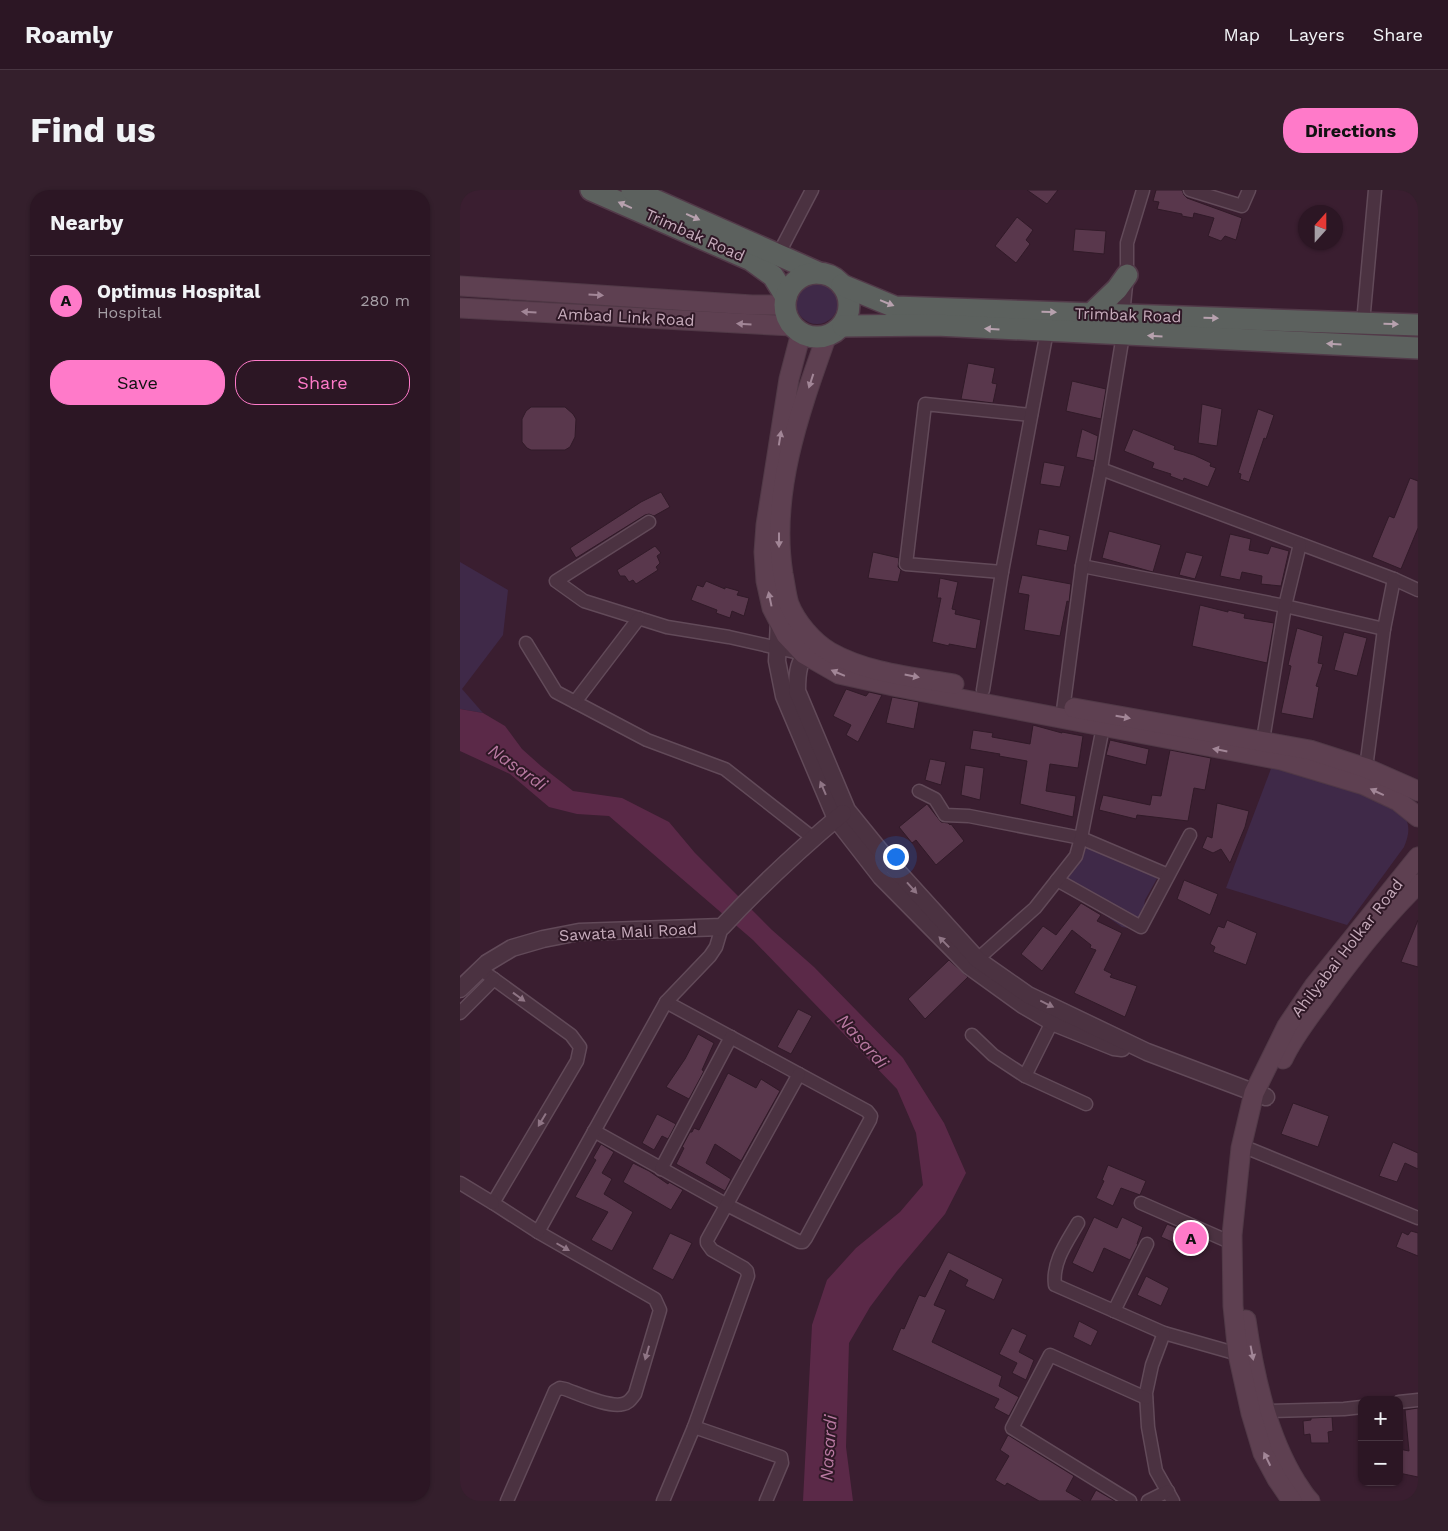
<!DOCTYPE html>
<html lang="en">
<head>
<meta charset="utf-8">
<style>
  body { margin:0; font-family:"Work Sans",sans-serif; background:#341f2c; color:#f1f3f6 }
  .controls { position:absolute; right:15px; bottom:15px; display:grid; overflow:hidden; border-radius:10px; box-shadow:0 1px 4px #0004 }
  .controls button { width:45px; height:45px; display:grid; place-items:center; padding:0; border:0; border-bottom:1px solid #483541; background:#2c1624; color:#f1f3f6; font:25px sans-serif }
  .compass { position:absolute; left:838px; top:15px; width:45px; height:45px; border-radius:50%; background:#2c1624; box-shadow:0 1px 4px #0004; rotate:21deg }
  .you { position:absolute; left:435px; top:666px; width:18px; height:18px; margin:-12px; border:4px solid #fff; border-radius:50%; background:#1a73e8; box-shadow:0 0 0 8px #1a73e833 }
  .badge { display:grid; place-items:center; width:32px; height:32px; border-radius:50%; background:#ff7ac9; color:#111; font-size:16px; font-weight:700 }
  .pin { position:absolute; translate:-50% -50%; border:2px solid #fff; box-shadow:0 1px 5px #0006 }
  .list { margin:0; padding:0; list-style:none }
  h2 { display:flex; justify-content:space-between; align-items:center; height:65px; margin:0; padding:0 20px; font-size:21px }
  h2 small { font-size:16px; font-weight:400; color:#a69fa6 }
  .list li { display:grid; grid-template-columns:32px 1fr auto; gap:15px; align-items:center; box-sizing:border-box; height:90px; padding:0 20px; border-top:1px solid #483541 }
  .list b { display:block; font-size:19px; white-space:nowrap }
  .list p { margin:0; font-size:16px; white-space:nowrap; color:#a69fa6 }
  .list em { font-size:16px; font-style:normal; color:#a69fa6 }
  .actions { display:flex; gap:10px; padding:15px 20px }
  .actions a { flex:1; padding:11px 0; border:1px solid #ff7ac9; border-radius:20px; text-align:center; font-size:18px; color:#ff7ac9 }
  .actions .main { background:#ff7ac9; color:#111 }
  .map { position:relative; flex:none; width:958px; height:1311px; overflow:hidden; border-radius:20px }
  header { display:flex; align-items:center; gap:30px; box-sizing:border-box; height:70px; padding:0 25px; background:#2c1624; border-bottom:1px solid #483541 }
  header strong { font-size:24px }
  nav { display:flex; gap:28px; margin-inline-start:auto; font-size:18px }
  .intro { display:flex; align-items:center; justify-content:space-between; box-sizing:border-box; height:120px; padding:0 30px }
  h1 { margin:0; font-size:35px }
  .button { padding:12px 22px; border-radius:20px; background:#ff7ac9; color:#111; font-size:18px; font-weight:700 }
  main { display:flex; gap:30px; padding:0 30px }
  aside { flex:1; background:#2c1624; border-radius:20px; box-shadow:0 1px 4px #0004 }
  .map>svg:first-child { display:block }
  .green { fill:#3f2948 }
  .water { fill:#5b2948 }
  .building { fill:#59374c; stroke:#311a28 }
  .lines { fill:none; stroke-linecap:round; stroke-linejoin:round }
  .minor-casing { stroke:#624a59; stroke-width:15 }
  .tertiary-casing { stroke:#624a59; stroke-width:19 }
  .secondary-casing { stroke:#513947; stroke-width:21 }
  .trunk-casing { stroke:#523a49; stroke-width:24 }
  .minor { stroke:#4b3241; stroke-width:12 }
  .tertiary { stroke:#4b3241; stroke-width:16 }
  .secondary { stroke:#5e4051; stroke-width:19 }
  .trunk { stroke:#5c615e; stroke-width:21 }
  .oneway { fill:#b7a1ae }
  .oneway2 { fill:#a28697 }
  .oneway3 { fill:#8f7585 }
  .labels { text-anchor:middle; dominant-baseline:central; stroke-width:4; stroke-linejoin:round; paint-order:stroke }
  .street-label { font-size:16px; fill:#c7acbc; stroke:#2f1826 }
  .water-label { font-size:18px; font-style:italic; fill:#b879a1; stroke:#2f1826 }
</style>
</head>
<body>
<header>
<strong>Roamly</strong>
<nav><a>Map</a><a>Layers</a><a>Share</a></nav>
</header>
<div class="intro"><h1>Find us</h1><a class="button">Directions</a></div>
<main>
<aside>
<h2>Nearby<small></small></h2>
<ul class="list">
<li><span class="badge">A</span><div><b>Optimus Hospital</b><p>Hospital</p></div><em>280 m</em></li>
</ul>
<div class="actions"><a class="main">Save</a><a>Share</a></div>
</aside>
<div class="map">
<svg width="958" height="1311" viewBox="0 0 958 1311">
  <rect width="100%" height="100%" fill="#3a1e30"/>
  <!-- green -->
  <g class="green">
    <circle cx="357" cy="113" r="21"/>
    <polygon points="0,372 48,400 43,445 2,499 23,523 0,519"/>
    <path d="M812,576C834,583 933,610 943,624C951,635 949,645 944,657L887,735L766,698Z"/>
    <polygon points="630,654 699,685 685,710 680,740 662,737 612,702 606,685"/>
  </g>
  <!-- water -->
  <polygon class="water" points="0,519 23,523 45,536 62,559 81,576 113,601 162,608 209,632 235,663 312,740 354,777 443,868 484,933 506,983 485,1024 437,1081 410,1117 389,1153 386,1257 393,1311 343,1311 352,1135 367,1090 396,1058 440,1022 463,995 456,943 437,899 293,750 149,626 117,624 89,617 50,584 0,561"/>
  <!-- building -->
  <g class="building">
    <polygon points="567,0 598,0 587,14"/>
    <polygon points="696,0 722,0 724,5 727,8 782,28 776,50 765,46 761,51 748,46 754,28 734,23 733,28 722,26 722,24 697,19 699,12 693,11"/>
    <polygon points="557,27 573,40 566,50 570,54 556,73 535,56"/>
    <polygon points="615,39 646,41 644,64 613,61"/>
    <polygon points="508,173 535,178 532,193 537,194 533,213 501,209"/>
    <polygon points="612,191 646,199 641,229 606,221"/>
    <polygon points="742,214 762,219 757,256 738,253"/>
    <polygon points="71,217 105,217 113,224 116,229 115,247 110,257 105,260 71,260 67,258 62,252 62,229 66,221"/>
    <polygon points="798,219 814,225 806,249 804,248 789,292 780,289 781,284 778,283"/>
    <polygon points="622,239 638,246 634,271 616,267"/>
    <polygon points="673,239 715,256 714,259 734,265 751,273 750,276 756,278 748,297 724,288 723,291 710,286 711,284 692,278 694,273 664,261"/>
    <polygon points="584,272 605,276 600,297 580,294"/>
    <polygon points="950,288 958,291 958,338 941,379 912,367 929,326 934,328"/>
    <polygon points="201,302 210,317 194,326 189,324 185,325 116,368 110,358 181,312"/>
    <polygon points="579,339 610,346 607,361 576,355"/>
    <polygon points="649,341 701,355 693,382 642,368"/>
    <polygon points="770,344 791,349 789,360 808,364 811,356 829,361 821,396 801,394 802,386 782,382 780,390 760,386"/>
    <polygon points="195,356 201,363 197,366 200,373 196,377 198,380 176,394 173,390 169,392 165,386 160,386 157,380"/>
    <polygon points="413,362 439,368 438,377 441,380 438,392 408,388"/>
    <polygon points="726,362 743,366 735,389 719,385"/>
    <polygon points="562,385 611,394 609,412 607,411 600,446 564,440 569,405 558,403"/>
    <polygon points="480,388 498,392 492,419 496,420 495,424 521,430 516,459 489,454 489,456 472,452 481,408 477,408"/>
    <polygon points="246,391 265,399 265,397 279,401 277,405 289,408 284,426 272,421 270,428 256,423 257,420 231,410 237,395 243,397"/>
    <polygon points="740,415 768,422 768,420 785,424 784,428 814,433 807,473 732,456"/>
    <polygon points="837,438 863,446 858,473 863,474 856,496 859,497 853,529 821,523 831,476 828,475"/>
    <polygon points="884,442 907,448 897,486 874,480"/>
    <polygon points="386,499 406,506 409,502 422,505 398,552 386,545 391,535 373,526"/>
    <polygon points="432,507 459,512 454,539 426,533"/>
    <polygon points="573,535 602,543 602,542 623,546 618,578 590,574 586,601 616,606 613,627 560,614 567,571 539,566 540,564 510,559 513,540 533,543 532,547 570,554"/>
    <polygon points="650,550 689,559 686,575 646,565"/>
    <polygon points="710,560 751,568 745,600 734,598 728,631 677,625 676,629 639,620 643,605 690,615 692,605 701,606"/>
    <polygon points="470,569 486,572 481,595 465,590"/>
    <polygon points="505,575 524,578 520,610 501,605"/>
    <polygon points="757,613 789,621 785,637 770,673 761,659 753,663 742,658 747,646 752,648"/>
    <polygon points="467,614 481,632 488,633 490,635 491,634 504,651 476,675 456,650 452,653 439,637"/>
    <polygon points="724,690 758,704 750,725 717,709"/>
    <polygon points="621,713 641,725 637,731 662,743 644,780 652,784 650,787 677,796 665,827 614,803 636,760 630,758 631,755 612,740 582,781 561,764 583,736 596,745"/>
    <polygon points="767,730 797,743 786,775 753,762 755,757 750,754 758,736 764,738"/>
    <polygon points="958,730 958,777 941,772"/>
    <polygon points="489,770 508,787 465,829 448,809"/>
    <polygon points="338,819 352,826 331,864 317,857"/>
    <polygon points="238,844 254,853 242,880 244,881 229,909 206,897 225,869"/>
    <polygon points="268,883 296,898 301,889 320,901 281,971 255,954 246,973 271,989 265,1001 216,974 224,958 222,957 230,942 232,942 234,938 239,940"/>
    <polygon points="833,913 869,926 858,957 821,944"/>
    <polygon points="197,924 216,934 208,949 202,946 194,960 182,953"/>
    <polygon points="933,952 958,963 958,979 945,973 937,992 919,986"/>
    <polygon points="141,954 154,962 142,983 152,989 144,1004 173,1022 152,1061 131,1050 148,1022 115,1007 136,970 133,968"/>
    <polygon points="173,973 189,981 208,994 209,992 223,1000 211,1020 163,992"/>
    <polygon points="648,975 686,991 680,1005 661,998 653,1016 636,1008 644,991 642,990"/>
    <polygon points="634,1027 657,1038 662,1027 683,1037 677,1054 678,1054 670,1070 644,1058 633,1083 612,1073"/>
    <polygon points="707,1034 746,1050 739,1064 701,1047"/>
    <polygon points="951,1041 958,1043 958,1066 936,1057 942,1042 948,1045"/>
    <polygon points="210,1043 232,1053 213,1090 192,1079"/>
    <polygon points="488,1062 543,1089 534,1110 505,1096 508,1090 490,1080 474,1115 486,1120 472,1152 542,1186 539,1196 559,1207 549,1226 534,1218 539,1209 432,1160 441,1138 444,1139 459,1105 465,1107"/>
    <polygon points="686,1086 709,1098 701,1116 677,1105"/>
    <polygon points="619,1131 638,1141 631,1156 613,1147"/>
    <polygon points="552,1138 567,1145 559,1162 574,1170 566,1190 552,1183 557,1173 539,1164"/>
    <polygon points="958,1218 958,1287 939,1283 939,1259 949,1261 945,1220"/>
    <polygon points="872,1227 873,1241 868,1242 869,1253 851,1253 850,1244 844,1245 843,1231 851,1230 851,1228"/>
    <polygon points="548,1245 614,1286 606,1301 623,1311 579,1311 547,1293 545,1296 535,1290 549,1266 540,1260"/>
    <polygon points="636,1300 655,1311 630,1311"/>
  </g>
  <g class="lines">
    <defs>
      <g id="minor">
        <polyline points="730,0 782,16 789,0"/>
        <polyline points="318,65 352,0"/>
        <polyline points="903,133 915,0"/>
        <polyline points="641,279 934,389 958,400"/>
        <polyline points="189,332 96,391 124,411 207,437 269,447 344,464"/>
        <polyline points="622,376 825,416 924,439"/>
        <polyline points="542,382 446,374 465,214 571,225"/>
        <polyline points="179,428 115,512 187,550 265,579 353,648"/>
        <polyline points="66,453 96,502 115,512"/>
        <polyline points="523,500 542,382 587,141"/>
        <polyline points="602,528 622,376 641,279 663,145 663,125 667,85 667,53 683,0"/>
        <polyline points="803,550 825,416 840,354"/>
        <polyline points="906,578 924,439 934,389"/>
        <polyline points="459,601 475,609 485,625 509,626 621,648 708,685"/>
        <polyline points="597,690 681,737 730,645"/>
        <polyline points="512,774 575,718 616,666 621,648 643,537"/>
        <path d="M20,779L111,845L120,857L117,871L33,1013L78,1042L195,1109L200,1120L175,1204C171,1209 169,1213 163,1214C149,1218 119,1204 105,1199L100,1198L95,1201L47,1311"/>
        <polyline points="0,823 34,789"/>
        <polyline points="592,832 565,886 626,914"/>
        <polyline points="512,845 533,865 565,886"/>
        <polyline points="134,941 267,1015 340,1052 343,1052 346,1048 410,930 411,926 407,921 206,812"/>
        <polyline points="781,958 792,960 958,1028"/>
        <polyline points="201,979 271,847"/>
        <polyline points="0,993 33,1013"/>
        <polyline points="681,1013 772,1053"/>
        <path d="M618,1033C607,1052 592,1072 595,1095L704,1143L778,1164"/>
        <polyline points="78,1042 206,812 250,766 256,757 262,737"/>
        <polyline points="654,1121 687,1054"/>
        <polyline points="704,1143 692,1175 686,1203 688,1237 696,1281 713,1311"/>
        <polyline points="939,1212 958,1210"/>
        <polyline points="806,1221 884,1219 902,1217"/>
        <polyline points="234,1237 321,1267 322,1273 306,1311"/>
        <polyline points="203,1311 234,1237 288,1086 287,1081 284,1078 252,1060 247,1053 247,1050 339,884"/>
        <polyline points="670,1311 552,1238 590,1165 686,1208"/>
        <polyline points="688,1311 708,1301"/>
      </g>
      <g id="tertiary">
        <polyline points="319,431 317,471 324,506 376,629 421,687 509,776 563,815 592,832 654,857 662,858"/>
        <path d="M353,457C338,468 337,483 337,501L387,620L430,673L518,770L568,805L687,862L806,907"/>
        <path d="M0,799L27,773L52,758L83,749L119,742L262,737C300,696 340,659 383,623"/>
      </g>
      <g id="secondary">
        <polyline points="0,96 292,115 325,115"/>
        <polyline points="0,118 332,136"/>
        <polyline points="341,143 329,189 306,335 304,362 306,391 312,418 326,445 344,464 379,484 438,497 821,570 904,595 938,611 958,627"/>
        <path d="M367,145C340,221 310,302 323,384C325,393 326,405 329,414C336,432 353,452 370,462C407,483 453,487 494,494"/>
        <polyline points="614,518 850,560 906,578 958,601"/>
        <path d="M823,869C832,849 847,830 860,812C890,771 922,729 958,694"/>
        <path d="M786,1130C794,1185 807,1245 836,1292C841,1299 844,1306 850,1311"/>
        <polyline points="832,1311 817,1289 803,1263 791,1223 778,1164 773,1116 772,1045 781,958 794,903 827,836 854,796 958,667"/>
      </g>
      <g id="trunk">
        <polyline points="131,0 291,70 313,86 326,107"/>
        <polyline points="172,0 359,83"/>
        <circle cx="357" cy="115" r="32"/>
        <polyline points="382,95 435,117 958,135"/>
        <polyline points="631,124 657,99 667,85"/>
        <polyline points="383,136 476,135 958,158"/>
      </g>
    </defs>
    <!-- minor casing -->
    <use href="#minor" class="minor-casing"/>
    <!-- tertiary casing -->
    <use href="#tertiary" class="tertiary-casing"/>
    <!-- secondary casing -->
    <use href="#secondary" class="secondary-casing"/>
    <!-- trunk casing -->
    <use href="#trunk" class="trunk-casing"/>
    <!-- minor -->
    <use href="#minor" class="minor"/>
    <!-- tertiary -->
    <use href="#tertiary" class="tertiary"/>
    <!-- secondary -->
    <use href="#secondary" class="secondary"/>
    <!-- trunk -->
    <use href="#trunk" class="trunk"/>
  </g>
  <!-- one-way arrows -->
  <defs><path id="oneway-solid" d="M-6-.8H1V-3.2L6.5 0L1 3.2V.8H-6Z" transform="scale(1.25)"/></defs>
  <g class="oneway">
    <use href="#oneway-solid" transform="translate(165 15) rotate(-156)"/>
    <use href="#oneway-solid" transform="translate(233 27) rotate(24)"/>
    <use href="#oneway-solid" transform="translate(427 113) rotate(22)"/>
    <use href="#oneway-solid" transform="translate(589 122) rotate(2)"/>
    <use href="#oneway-solid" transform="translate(751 128) rotate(2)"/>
    <use href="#oneway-solid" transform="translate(931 134) rotate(2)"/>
    <use href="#oneway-solid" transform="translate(532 139) rotate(-176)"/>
    <use href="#oneway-solid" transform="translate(695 146) rotate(-177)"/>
    <use href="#oneway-solid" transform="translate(874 154) rotate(-177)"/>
  </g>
  <g class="oneway2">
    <use href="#oneway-solid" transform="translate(136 105) rotate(4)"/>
    <use href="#oneway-solid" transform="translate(69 122) rotate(-177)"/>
    <use href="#oneway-solid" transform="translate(284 134) rotate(-177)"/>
    <use href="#oneway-solid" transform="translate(351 191) rotate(108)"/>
    <use href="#oneway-solid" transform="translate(320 248) rotate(-81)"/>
    <use href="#oneway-solid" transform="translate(319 350) rotate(90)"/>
    <use href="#oneway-solid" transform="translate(310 409) rotate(-102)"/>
    <use href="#oneway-solid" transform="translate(378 483) rotate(-157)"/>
    <use href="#oneway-solid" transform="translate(452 486) rotate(11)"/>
    <use href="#oneway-solid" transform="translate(663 527) rotate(10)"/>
    <use href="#oneway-solid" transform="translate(760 560) rotate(-169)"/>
    <use href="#oneway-solid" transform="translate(917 602) rotate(-155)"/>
    <use href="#oneway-solid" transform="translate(792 1163) rotate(79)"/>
    <use href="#oneway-solid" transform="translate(807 1269) rotate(-116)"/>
  </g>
  <g class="oneway3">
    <use href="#oneway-solid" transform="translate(363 598) rotate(-113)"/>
    <use href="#oneway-solid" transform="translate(452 698) rotate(48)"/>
    <use href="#oneway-solid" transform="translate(484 752) rotate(-134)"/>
    <use href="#oneway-solid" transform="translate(59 807) rotate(36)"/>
    <use href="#oneway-solid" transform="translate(587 814) rotate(26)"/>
    <use href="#oneway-solid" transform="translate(82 930) rotate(121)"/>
    <use href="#oneway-solid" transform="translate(103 1057) rotate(30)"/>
    <use href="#oneway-solid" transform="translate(187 1163) rotate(106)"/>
  </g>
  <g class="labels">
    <!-- street labels -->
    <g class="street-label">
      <text transform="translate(235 45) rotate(24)">Trimbak Road</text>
      <text transform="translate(668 125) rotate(2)">Trimbak Road</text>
      <text transform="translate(166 127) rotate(3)">Ambad Link Road</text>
      <text transform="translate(168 742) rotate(-3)">Sawata Mali Road</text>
      <text transform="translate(887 758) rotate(-52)">Ahilyabai Holkar Road</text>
    </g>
    <!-- water labels -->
    <g class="water-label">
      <text transform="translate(58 577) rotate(35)">Nasardi</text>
      <text transform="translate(403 851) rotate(48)">Nasardi</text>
      <text transform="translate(368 1258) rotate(-86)">Nasardi</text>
    </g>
  </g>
</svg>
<div class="controls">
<button>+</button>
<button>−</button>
</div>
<svg class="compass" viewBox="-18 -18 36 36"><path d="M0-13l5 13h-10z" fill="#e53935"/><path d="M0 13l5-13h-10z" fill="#a69fa6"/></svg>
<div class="you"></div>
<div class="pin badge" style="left:731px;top:1048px">A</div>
</div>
</main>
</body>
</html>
